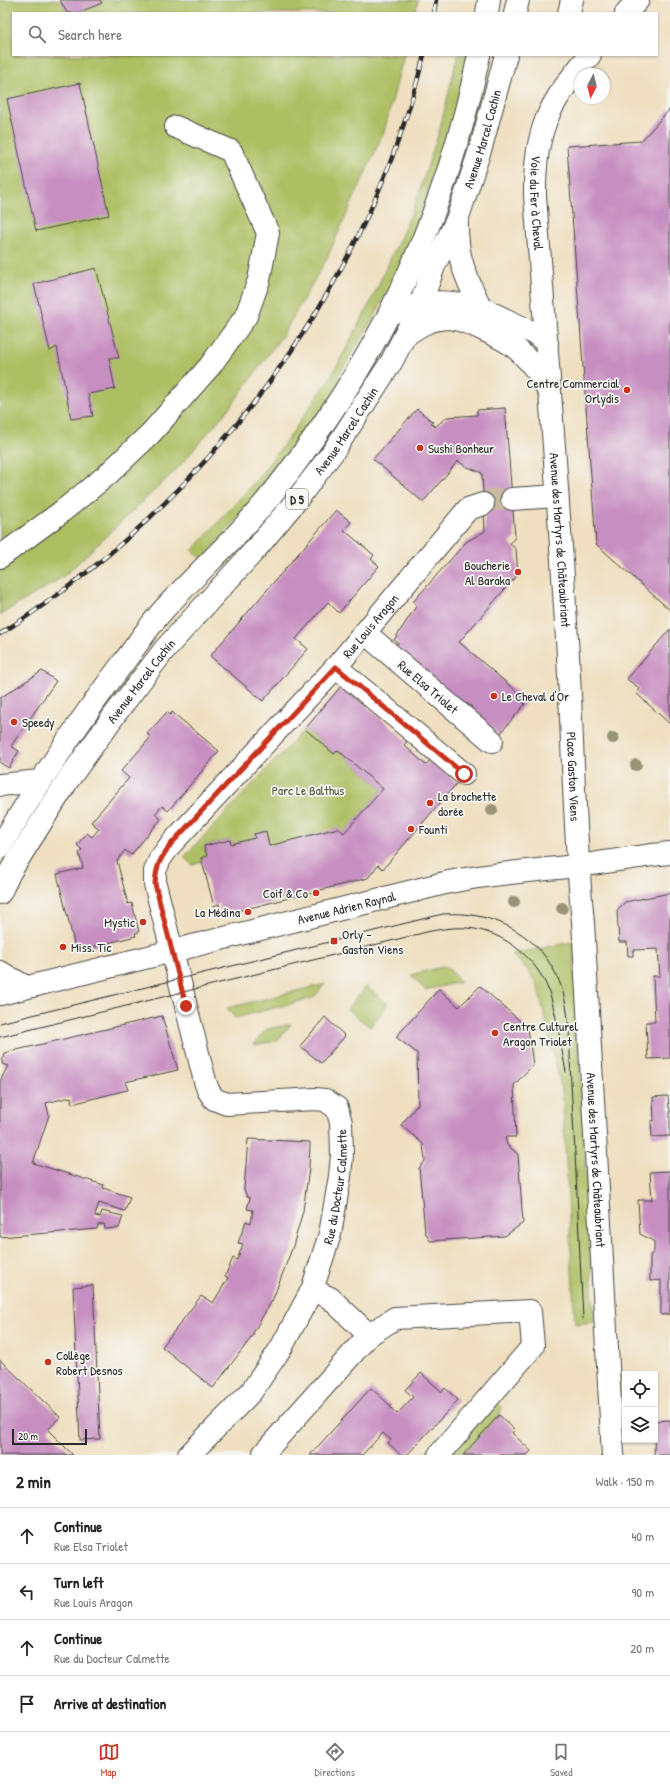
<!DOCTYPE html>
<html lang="en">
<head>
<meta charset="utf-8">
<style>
  body { margin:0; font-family:"Patrick Hand",sans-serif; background:#f2f2f2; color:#222 }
  .controls { position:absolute; right:12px; bottom:12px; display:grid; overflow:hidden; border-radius:0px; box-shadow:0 1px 3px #0004 }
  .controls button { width:36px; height:36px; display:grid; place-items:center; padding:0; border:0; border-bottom:1px solid #e0e0e0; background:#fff; color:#222; font:20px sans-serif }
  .compass { position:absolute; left:574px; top:68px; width:36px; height:36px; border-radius:50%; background:#fff; box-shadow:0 1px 3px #0004; rotate:187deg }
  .scale { position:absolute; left:12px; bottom:10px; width:75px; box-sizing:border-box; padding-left:4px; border:2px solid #2b2b2b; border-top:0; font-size:11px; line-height:14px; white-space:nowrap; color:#2b2b2b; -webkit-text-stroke:3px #f6f6f2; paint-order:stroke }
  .stop { position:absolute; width:12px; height:12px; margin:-9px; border:3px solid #c8321e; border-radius:50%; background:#fff }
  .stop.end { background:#c8321e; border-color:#fff; box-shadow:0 1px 4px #0008 }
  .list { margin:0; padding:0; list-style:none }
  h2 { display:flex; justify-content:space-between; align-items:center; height:52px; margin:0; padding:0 16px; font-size:17px }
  h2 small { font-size:13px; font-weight:400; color:#767676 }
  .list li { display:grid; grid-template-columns:26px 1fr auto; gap:12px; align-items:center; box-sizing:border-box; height:56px; padding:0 16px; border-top:1px solid #e0e0e0 }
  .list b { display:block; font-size:15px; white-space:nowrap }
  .list p { margin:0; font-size:13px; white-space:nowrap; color:#767676 }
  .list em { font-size:13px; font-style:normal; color:#767676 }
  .icon { flex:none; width:22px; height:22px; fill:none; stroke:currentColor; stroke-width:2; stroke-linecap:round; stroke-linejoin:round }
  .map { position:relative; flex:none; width:670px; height:1455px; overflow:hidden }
  .search { position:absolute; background:#fff; box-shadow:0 1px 3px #0004; left:12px; right:12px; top:12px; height:44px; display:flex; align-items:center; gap:10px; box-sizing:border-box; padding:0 14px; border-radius:0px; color:#767676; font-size:15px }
  .sheet { height:276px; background:#fff }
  nav { display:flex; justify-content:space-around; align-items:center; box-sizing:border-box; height:56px; border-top:1px solid #e0e0e0; background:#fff; font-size:11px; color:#767676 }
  nav a { display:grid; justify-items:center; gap:2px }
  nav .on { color:#c8321e }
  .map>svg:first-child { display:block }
  .green { fill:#adbf63; stroke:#6c7547 }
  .building { fill:#c78fc1 }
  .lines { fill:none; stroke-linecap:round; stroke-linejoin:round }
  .minor-tunnel { stroke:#c8bba2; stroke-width:22; stroke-dasharray:22 11; stroke-linecap:butt }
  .minor-casing { stroke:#484641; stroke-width:24 }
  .major-casing { stroke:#484641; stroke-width:24 }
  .minor { stroke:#fff; stroke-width:22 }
  .major { stroke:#fff; stroke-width:22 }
  .tram { stroke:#2b2b2b; stroke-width:1 }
  .rail-casing { stroke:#2b2b2b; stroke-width:4.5 }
  .rail { stroke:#f6f6f2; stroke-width:3; stroke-dasharray:9; stroke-linecap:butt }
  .tree { fill:#999477 }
  .route { stroke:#c8321e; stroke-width:5 }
  .poi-dot { fill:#c8321e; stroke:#f6f6f2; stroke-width:1.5 }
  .labels { text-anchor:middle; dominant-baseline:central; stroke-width:3.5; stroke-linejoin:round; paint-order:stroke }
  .shield { fill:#f6f6f2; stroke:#686867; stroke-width:1 }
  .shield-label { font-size:12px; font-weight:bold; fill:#2b2b2b }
  .street-label { font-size:13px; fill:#2b2b2b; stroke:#f6f6f2 }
  .poi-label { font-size:13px; fill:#2b2b2b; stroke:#f6f6f2; text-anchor:start }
  .park-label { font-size:13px; fill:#52573c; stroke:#f6f6f2 }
</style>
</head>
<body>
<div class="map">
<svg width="670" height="1455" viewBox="0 0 670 1455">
  <rect width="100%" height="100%" fill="#f6f6f2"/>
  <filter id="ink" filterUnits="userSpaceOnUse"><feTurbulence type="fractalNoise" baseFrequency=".025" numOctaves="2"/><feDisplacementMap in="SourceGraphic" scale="8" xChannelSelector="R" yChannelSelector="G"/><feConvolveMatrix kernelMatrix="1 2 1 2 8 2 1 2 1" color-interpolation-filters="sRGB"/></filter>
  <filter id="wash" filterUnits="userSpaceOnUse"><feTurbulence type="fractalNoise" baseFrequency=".012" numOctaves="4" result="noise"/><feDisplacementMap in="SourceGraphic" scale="16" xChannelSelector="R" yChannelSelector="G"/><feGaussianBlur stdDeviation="0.9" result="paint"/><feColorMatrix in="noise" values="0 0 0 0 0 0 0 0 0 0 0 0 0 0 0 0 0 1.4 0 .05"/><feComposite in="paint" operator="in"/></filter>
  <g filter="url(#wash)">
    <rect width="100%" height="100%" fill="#efdfc0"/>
    <!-- green -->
    <g class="green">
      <polygon points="0,0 418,0 415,13 13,13 13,55 404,55 384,132 326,260 284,333 231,406 178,468 63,577 0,615"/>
      <polygon points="458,55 473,55 458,114 393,292 387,290 376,314 338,377 343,382 303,442 202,560 192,551 254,483 288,439 332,375 349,343 372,299 413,210 439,132"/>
      <polygon points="305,729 334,754 338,750 383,789 344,833 269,846 265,831 254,834 255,838 231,844 230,840 204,846 207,856 201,858 203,862 192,865 184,857"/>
      <polygon points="573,942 594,1322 575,1324 562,1091 538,987 527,968 511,954"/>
      <polygon points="446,966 461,982 425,990 411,975"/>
      <polygon points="325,984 313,998 235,1018 227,1008"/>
      <polygon points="366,986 388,1004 370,1027 347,1009"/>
      <polygon points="291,1024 277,1041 253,1045 267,1029"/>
      <polygon points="498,1403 502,1407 499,1415 462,1455 450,1455 490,1406"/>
    </g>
    <g id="blocks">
      <!-- building -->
      <g class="building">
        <polygon points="60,0 100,0 102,3 77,13 67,13"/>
        <polygon points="80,83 109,215 36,231 7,99"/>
        <polygon points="670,109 670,610 596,544 567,146 641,141"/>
        <polygon points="96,268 119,358 109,358 115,389 88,394 93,416 71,419 57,347 50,351 34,284"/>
        <polygon points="505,408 515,537 510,544 516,549 518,574 459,642 523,697 520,699 525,704 499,735 469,710 472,707 467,703 465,706 396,646 398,643 394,640 417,605 413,602 466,542 485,531 482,473 465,466 458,461 423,502 373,459 417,409 433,422 431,423 435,427 447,417 477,415 477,410"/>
        <polygon points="336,510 351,522 344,530 374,555 371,559 379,566 339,613 328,602 296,639 308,649 263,701 210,656"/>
        <polygon points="670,629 670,724 636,693 640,689 627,679"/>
        <polygon points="42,671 56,681 11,746 19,751 9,768 0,763 0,698"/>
        <polygon points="342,685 407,741 404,745 426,765 430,760 457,783 383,869 378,865 368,878 222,915 219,904 214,906 201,858 207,856 204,846 230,840 231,844 255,838 254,834 266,831 269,846 338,828 344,833 383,789 338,750 334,754 305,729"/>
        <polygon points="167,712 170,715 172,712 219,751 168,811 162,806 155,814 161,819 131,855 125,850 117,861 128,904 132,903 139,932 135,933 136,936 76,951 57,874 83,868 79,853 82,850 77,845 87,833 92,837 99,829 91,822 129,778 121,771 151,737 147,734"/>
        <polygon points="670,893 670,1058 648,1059 646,1022 655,1022 653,976 660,976 658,949 633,950 633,956 628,956 627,942 619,942 617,910 625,902"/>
        <polygon points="480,986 528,1028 533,1065 514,1085 516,1137 505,1137 507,1145 518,1154 523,1223 505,1236 430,1241 425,1232 419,1168 425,1161 423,1144 401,1125 418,1104 417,1053 396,1037 439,989 459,1007"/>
        <polygon points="162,1016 178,1070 125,1082 128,1090 123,1091 72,1104 71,1097 46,1103 49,1115 33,1163 104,1185 103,1188 130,1197 125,1211 99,1203 95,1216 100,1217 102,1211 123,1216 119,1228 105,1229 104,1224 98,1225 97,1229 0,1237 0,1081 8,1066 2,1064 4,1053"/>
        <polygon points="325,1017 345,1036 321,1063 300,1046"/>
        <polygon points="668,1096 669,1108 670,1108 670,1136 652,1137 651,1121 654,1121 653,1097"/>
        <polygon points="248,1139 310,1142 309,1168 303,1211 293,1246 273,1299 253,1333 254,1334 213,1388 162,1347 201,1296 213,1303 228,1278 225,1276 233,1258 237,1260 243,1244 238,1243 246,1221 251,1223 253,1210 247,1209 250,1198 247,1197 244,1189"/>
        <polygon points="670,1171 670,1314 661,1315 661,1280 650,1281 650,1256 654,1251 654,1241 640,1234 638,1200 652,1200 650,1172"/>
        <polygon points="93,1285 100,1439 80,1440 73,1287"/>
        <polygon points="0,1360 60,1417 48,1430 73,1455 0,1455"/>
        <polygon points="421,1373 442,1392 445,1388 458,1400 407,1455 401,1455 388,1443 391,1440 383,1433 362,1455 310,1455 371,1388 391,1406 390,1407 397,1414 413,1397 405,1390"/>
        <polygon points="499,1415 515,1430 512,1433 531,1451 527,1455 463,1455"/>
        <polygon points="670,1420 670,1455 654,1455 655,1421"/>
      </g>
    </g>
  </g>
  <g filter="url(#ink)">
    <use href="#blocks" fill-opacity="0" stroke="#484641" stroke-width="1"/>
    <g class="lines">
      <!-- minor-tunnel -->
      <polyline class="minor-tunnel" points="483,504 492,500 512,499"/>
      <defs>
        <g id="minor">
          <polyline points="569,13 572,0"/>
          <polyline points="626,13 638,0"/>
          <path id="s1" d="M590,55C548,103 534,132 535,196C547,349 559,502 568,656C573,744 574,833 583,922L613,1455"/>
          <path d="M457,220C456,256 465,276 481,308L536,334L547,343"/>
          <path d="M390,314C423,299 446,300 481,308"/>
          <path d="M406,335C420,325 430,319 448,318C462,318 508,340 518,350C531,362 542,376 549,392"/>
          <polyline points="512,499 557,496"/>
          <polyline points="0,557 60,513 107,475 151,433 210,366 246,316 259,280 268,233 231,151 176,127"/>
          <path id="s2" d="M365,633L492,741"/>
          <polyline points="336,667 464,774"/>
          <polyline points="0,785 40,781"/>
          <polyline points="0,972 26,987"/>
          <path id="s3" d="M0,994L449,882C491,873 534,871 576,866C608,862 639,856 670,853"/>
          <polyline points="312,1290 330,1298 369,1335"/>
          <polyline points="264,1453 369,1335 395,1318 530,1311 533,1346 439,1455"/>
          <path id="s4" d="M189,1455L251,1392L281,1348L312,1290L330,1234L340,1176L342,1155L341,1123L337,1108L325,1100L315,1099L227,1104L214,1099L208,1090L205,1081L155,884V871L160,859L171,844L336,667L468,509L483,504"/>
        </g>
        <g id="major">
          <polyline points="487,13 489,0"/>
          <polyline points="515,13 518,0"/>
          <path d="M0,847C38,784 78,722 123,663C137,645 150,624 166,607C188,583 212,560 235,536C270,500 302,456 330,414C404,305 452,183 479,55"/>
          <path id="s5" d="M0,893L10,872L68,780L116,713L165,649L255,550L295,502L333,452L392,361L421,303L434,266L457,220L481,147L506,55"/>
        </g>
      </defs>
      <!-- minor casing -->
      <use href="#minor" class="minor-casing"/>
      <!-- major casing -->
      <use href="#major" class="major-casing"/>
      <!-- minor -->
      <use href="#minor" class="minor"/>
      <!-- major -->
      <use href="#major" class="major"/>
      <!-- tram -->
      <g class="tram">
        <path d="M0,1023L443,914C489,911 534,930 556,974C572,1006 569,1048 571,1083C576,1162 579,1240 583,1319"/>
        <path d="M0,1037L431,931C443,929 455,927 467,928C505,931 541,961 551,998C558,1022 561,1048 566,1072"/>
      </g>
      <defs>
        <g id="rail">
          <polyline points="434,13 436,0"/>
          <path d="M0,634C207,503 365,293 424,55"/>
        </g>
      </defs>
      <!-- rail casing -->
      <use href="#rail" class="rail-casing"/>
      <!-- rail -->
      <use href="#rail" class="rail"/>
    </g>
    <!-- trees -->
    <g class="tree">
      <circle cx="613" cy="738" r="6"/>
      <circle cx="636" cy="765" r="6"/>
      <circle cx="492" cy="810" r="6"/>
      <circle cx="514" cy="902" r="6"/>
      <circle cx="562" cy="908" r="6"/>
    </g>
  </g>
  <g class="lines" filter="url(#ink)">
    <!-- route -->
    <path class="route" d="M186,1006L155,884C156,866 160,859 171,844L336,667L464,774"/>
  </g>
  <!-- markers -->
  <g class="poi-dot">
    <circle cx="627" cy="390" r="4"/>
    <circle cx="420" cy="448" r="4"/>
    <circle cx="518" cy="572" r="4"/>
    <circle cx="494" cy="696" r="4"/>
    <circle cx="14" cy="722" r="4"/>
    <circle cx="430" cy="803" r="4"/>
    <circle cx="411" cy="829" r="4"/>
    <circle cx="316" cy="893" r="4"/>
    <circle cx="248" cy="912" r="4"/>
    <circle cx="143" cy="922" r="4"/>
    <rect x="330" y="937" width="8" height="8" rx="2"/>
    <circle cx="63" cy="947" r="4"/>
    <circle cx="495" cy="1033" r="4"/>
    <circle cx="48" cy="1362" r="4"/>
  </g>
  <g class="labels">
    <!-- shield labels -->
    <rect class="shield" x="286" y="489" width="22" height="20" rx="3"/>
    <g class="shield-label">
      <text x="297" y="499">D 5</text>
    </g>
    <!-- street labels -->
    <g class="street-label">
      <text stroke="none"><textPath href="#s5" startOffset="903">Avenue Marcel Cachin</textPath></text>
      <text stroke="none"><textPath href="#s1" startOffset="163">Voie du Fer à Cheval</textPath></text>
      <text stroke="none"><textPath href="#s5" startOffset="579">Avenue Marcel Cachin</textPath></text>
      <text stroke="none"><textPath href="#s1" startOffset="501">Avenue des Martyrs de Châteaubriant</textPath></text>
      <text stroke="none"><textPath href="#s4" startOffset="1084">Rue Louis Aragon</textPath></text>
      <text stroke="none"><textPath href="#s5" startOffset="255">Avenue Marcel Cachin</textPath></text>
      <text stroke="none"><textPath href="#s2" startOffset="83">Rue Elsa Triolet</textPath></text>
      <text stroke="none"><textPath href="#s1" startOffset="738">Place Gaston Viens</textPath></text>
      <text stroke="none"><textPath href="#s3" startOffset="357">Avenue Adrien Raynal</textPath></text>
      <text stroke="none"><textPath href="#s1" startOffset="1122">Avenue des Martyrs de Châteaubriant</textPath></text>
      <text stroke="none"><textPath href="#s4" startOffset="314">Rue du Docteur Calmette</textPath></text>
    </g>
    <!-- poi labels -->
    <g class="poi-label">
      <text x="619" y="383" text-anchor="end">Centre Commercial<tspan x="619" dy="15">Orlydis</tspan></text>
      <text x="428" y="448">Sushi Bonheur</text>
      <text x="510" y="565" text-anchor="end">Boucherie<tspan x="510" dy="15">Al Baraka</tspan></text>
      <text x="502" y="696">Le Cheval d'Or</text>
      <text x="22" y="722">Speedy</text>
      <text x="438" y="796">La brochette<tspan x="438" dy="15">dorée</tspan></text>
      <text x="419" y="829">Founti</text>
      <text x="308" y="893" text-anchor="end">Coif &amp; Co</text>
      <text x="240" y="912" text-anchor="end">La Médina</text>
      <text x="135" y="922" text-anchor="end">Mystic</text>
      <text x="342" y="934">Orly -<tspan x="342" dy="15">Gaston Viens</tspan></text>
      <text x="71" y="947">Miss. Tic</text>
      <text x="503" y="1026">Centre Culturel<tspan x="503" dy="15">Aragon Triolet</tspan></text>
      <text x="56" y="1355">Collège<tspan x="56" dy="15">Robert Desnos</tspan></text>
    </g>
    <!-- park labels -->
    <g class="park-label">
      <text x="308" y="790">Parc Le Balthus</text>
    </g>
  </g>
</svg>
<div class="controls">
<button><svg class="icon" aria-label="locate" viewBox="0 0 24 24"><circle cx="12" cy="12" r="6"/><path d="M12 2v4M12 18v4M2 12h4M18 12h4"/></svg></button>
<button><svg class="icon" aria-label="layers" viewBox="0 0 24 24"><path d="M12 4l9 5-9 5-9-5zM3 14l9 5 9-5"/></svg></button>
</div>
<svg class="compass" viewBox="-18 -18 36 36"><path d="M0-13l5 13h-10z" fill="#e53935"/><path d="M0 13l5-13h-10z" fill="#767676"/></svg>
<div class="scale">20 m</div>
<div class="stop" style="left:464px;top:774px"></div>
<div class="stop end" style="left:186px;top:1006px"></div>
<div class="search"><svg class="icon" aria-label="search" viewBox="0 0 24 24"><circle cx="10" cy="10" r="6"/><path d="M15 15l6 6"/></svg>Search here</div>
</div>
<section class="sheet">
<h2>2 min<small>Walk · 150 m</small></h2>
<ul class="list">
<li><svg class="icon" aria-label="ahead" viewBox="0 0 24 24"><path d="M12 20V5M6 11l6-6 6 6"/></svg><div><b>Continue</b><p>Rue Elsa Triolet</p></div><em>40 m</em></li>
<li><svg class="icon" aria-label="left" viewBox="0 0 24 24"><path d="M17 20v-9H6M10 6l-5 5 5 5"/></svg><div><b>Turn left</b><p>Rue Louis Aragon</p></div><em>90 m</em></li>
<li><svg class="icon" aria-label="ahead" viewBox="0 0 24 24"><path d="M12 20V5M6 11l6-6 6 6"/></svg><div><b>Continue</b><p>Rue du Docteur Calmette</p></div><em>20 m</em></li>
<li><svg class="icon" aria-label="arrive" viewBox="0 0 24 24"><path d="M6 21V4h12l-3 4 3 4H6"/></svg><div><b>Arrive at destination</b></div></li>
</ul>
</section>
<nav>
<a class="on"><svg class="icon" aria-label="map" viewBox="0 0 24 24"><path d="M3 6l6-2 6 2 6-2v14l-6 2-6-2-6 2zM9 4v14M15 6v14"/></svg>Map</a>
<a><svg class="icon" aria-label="directions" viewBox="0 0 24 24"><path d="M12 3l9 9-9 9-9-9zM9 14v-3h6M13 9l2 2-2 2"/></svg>Directions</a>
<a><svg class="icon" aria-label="saved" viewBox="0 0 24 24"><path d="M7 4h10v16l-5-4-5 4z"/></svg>Saved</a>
</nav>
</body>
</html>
